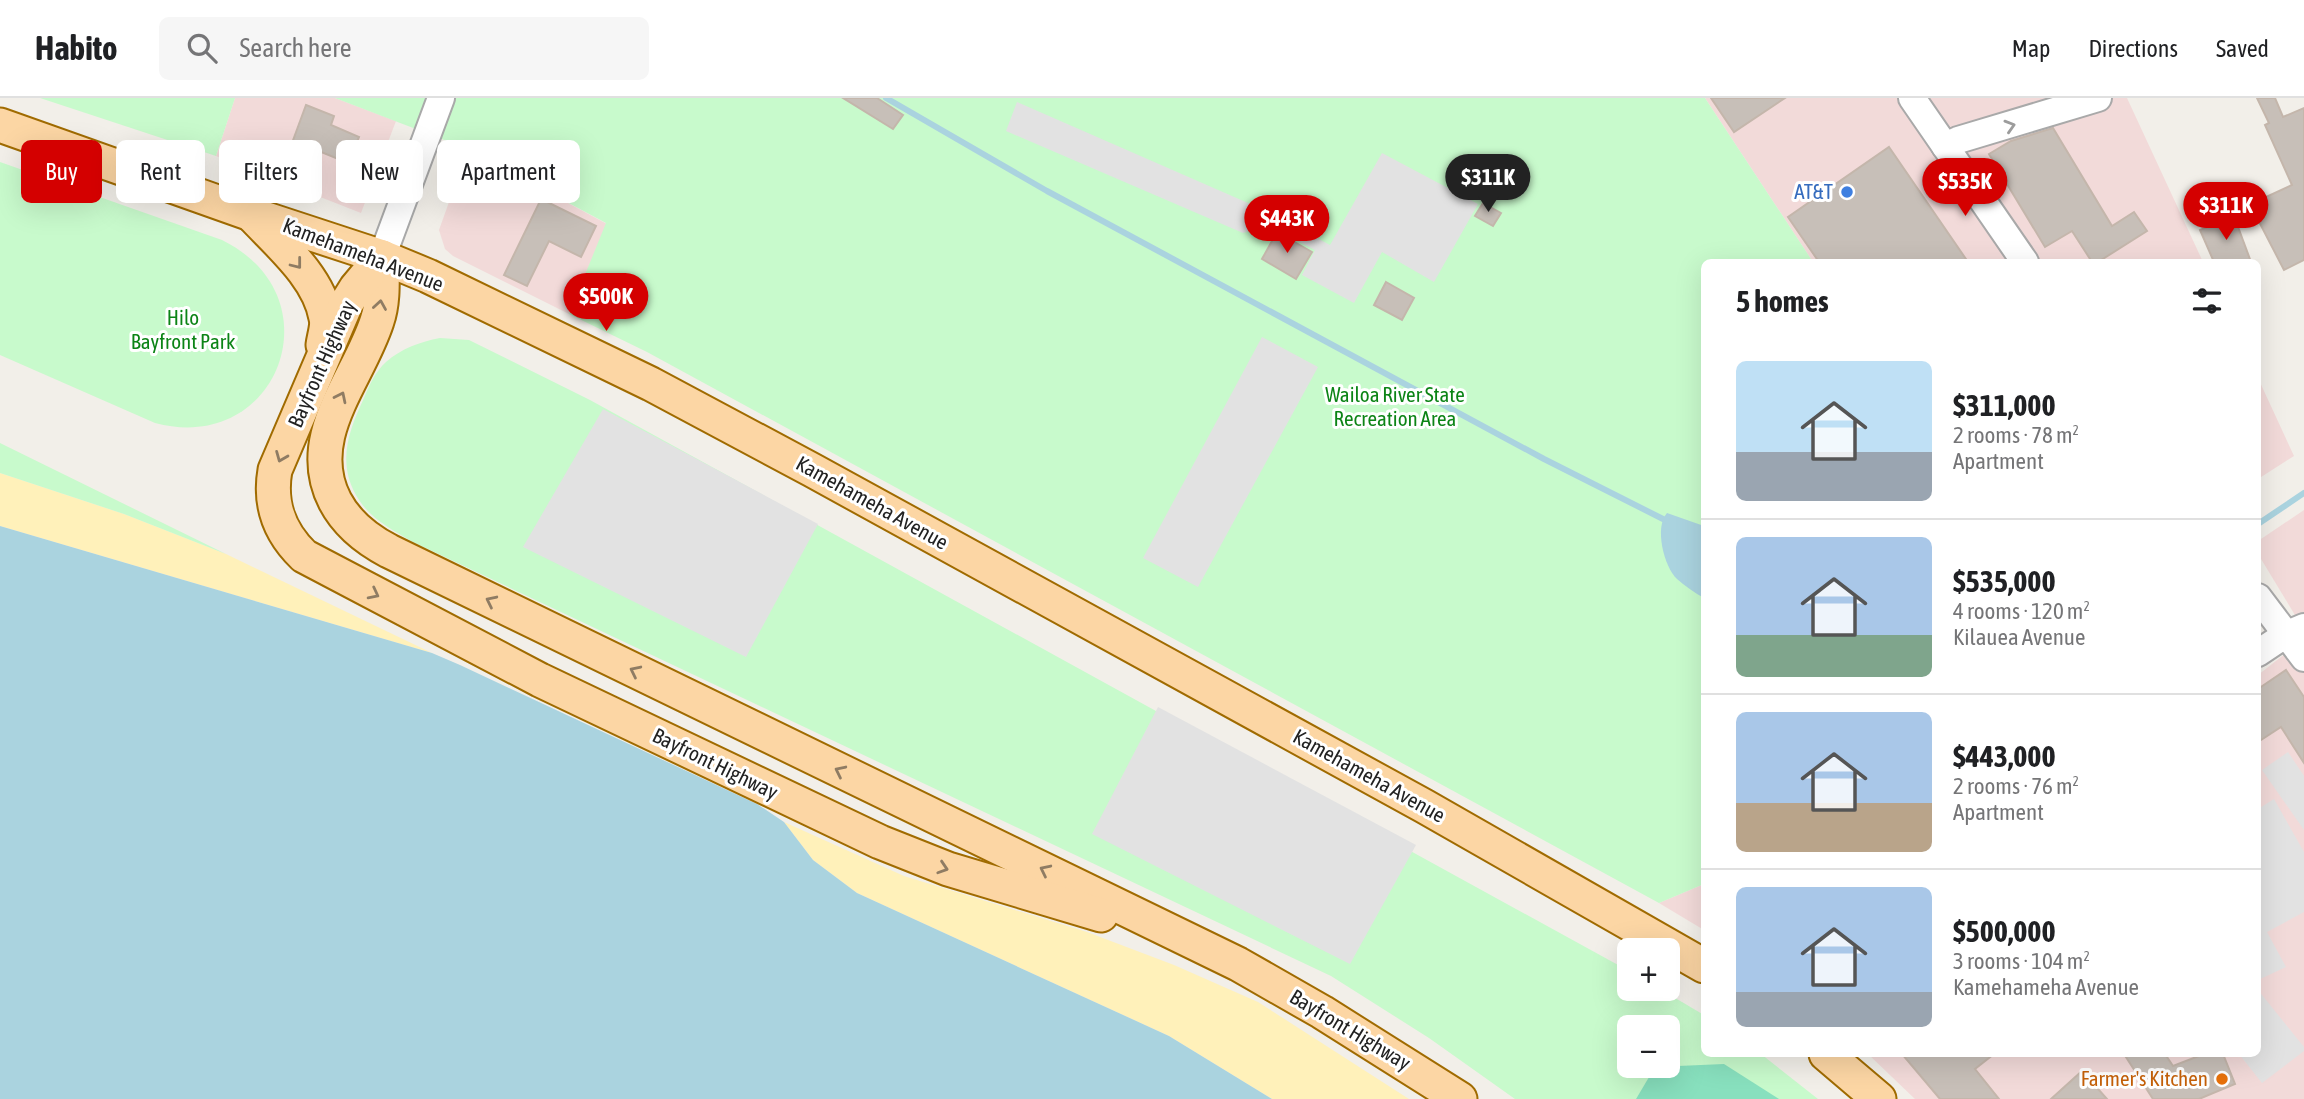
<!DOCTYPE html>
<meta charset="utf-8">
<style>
body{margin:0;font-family:"Asap Condensed",sans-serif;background:#f6f6f6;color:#202124;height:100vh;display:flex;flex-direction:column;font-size:26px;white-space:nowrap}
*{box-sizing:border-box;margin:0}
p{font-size:23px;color:#757577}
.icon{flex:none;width:38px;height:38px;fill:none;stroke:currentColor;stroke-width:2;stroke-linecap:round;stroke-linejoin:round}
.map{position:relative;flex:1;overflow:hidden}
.side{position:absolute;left:1701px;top:161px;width:560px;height:798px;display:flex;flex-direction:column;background:#fff;border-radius:10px;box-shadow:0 7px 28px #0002}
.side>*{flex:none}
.guide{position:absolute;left:21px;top:42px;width:665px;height:63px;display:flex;gap:14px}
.controls{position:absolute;left:1617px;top:840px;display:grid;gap:14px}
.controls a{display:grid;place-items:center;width:63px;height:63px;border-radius:10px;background:#fff;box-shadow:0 7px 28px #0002;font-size:35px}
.price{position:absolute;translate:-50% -60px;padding:0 16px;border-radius:24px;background:#d40000;color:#fff;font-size:23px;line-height:46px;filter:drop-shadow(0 2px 4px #0008)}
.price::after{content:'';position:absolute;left:50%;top:42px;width:21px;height:16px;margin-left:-10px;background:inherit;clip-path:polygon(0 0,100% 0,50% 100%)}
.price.current{background:#222;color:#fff}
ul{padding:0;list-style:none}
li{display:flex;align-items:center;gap:21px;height:175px;padding:0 35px}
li+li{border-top:2px solid #e0e0e0}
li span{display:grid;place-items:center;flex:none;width:196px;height:140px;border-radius:10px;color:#555}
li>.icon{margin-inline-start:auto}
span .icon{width:84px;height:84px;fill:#fffc;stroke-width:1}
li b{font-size:30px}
h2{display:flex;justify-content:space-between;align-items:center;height:84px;padding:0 35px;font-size:30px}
.pill{padding:0 24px;border-radius:10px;background:#fff;box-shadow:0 7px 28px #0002;font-size:24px;line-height:63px}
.pill.current{background:#d40000;color:#fff}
header{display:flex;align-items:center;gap:42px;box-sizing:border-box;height:98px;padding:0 35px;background:#fff;border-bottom:2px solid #e0e0e0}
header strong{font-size:33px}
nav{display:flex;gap:38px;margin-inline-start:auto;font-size:24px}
.search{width:490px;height:63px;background:#f6f6f6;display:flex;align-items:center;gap:18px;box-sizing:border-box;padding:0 24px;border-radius:10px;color:#757577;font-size:26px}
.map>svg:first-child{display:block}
.commercial{fill:#f2dad9}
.sand{fill:#fff1ba}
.park{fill:#c8facc;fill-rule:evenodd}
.pitch{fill:#88e0be}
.parking{fill:#e2e2e2}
.water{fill:#aad3df}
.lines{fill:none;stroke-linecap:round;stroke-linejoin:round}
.stream{stroke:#aad3df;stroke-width:6}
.building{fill:#c7bfb8;stroke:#c4b6ab;stroke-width:2}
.minor-casing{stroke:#a9a9a9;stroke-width:30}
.major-casing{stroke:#a06b00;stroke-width:37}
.minor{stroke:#fff;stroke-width:26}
.major{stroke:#fcd6a4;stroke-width:33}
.oneway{stroke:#9c9c9c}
.oneway2{stroke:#8f7c63}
.shop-dot{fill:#3f7fe0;stroke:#fff;stroke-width:2.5}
.food-dot{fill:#e8710a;stroke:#fff;stroke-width:2.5}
.labels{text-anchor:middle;stroke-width:6;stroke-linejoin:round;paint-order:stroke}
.shop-label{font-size:21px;fill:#366cbe;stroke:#fff;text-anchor:end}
.street-label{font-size:21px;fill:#222;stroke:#fff}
.park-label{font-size:21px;fill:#0c8416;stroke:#fff}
.food-label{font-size:21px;fill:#c56008;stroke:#fff;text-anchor:end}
</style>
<header>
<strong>Habito</strong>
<div class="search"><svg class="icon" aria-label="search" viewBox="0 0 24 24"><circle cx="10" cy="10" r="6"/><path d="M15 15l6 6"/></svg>Search here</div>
<nav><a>Map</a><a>Directions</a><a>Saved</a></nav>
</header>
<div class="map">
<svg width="2304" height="1001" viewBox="0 0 2304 1001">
<rect width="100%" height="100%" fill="#f2efe9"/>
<!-- commercial -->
<g class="commercial">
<path d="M235 0H335L396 23 361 115 216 58Z"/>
<path d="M1705 0H2127L2203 164H1813Z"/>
<path d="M468 51 607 126 569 216 453 158 445 151 439 132Z"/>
<path d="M2258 280 2294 358 2258 381Z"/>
<path d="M2304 412V532L2258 456V443Z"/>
<path d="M2304 541V1001H1915L1868 956H2258V577Z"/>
<path d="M1704 786V832L1659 805Z"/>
</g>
<!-- sand -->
<g class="sand">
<path d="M0 375 124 416 226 456 432 555 0 428Z"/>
<path d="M784 724 904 778 1087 834 1174 867 1258 904 1409 1001H1272L1169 938 857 795 813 762Z"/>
</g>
<!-- park -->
<g class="park">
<path d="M40 0H235L216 58Z"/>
<path d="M335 0H1705L1813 164H1704V786L1659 805 647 254 569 216 606 125 468 51Z"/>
<path d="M0 64 222 142C338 199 278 358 155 325L0 257Z"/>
<path d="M440 240 469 242 590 302 1629 873V891H1660L1704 917V956H1761L1818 1001H1515L1429 940 1331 878 413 444C393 432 372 422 359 402 336 367 348 334 364 300 370 286 375 274 386 264 402 250 420 244 440 240ZM1629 929H1668V968H1629Z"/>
<path d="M0 345 226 456 124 416 0 375Z"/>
</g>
<!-- pitch -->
<path class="pitch" d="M1724 966 1779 1001H1636L1655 969Z"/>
<!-- parking -->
<g class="parking">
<path d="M1017 4 1264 112 1330 147 1382 55 1478 106 1434 184 1382 154 1354 205 1302 177 1315 152 1267 127 1243 135 1006 33Z"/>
<path d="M1262 239 1318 269 1198 489 1143 460Z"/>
<path d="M603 311 818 426 746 559 523 449Z"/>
<path d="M1158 609 1416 747 1350 866 1092 736Z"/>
<path d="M2288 654 2304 678V732L2262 672Z"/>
<path d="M2274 701 2304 754V814L2267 834 2286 869 2258 882V711Z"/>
<path d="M2258 892 2304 949V953L2262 985 2239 956H2258Z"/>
</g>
<!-- water -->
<g class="water">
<path d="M1667 415 1704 428V500C1695 495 1685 488 1677 481 1664 469 1654 429 1667 415Z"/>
<path d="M0 428 432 555 460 567 757 706 784 724 813 762 857 795 1169 938 1272 1001H0Z"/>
</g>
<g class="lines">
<!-- stream -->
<g class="stream">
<path d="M886 0 1047 93 1544 361 1667 423"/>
<path d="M2258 426 2304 395"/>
</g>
</g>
<!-- building -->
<g class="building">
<path d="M843 0H877L903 17 893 31Z"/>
<path d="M1711 0H1785L1734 34Z"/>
<path d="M2257 0H2275L2283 19 2304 10V162L2284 172 2252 110 2255 109 2253 105 2292 87 2265 27 2269 25Z"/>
<path d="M306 7 334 18 331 27 359 39 348 65 314 51 297 94 277 86Z"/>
<path d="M2053 30 2112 128 2134 114 2147 133 2098 164H2092L2072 133 2045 149 1989 56 2011 43Z"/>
<path d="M1889 49 1968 164H1819L1788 119Z"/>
<path d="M541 101 596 128 581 159 549 143 527 188 504 177Z"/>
<path d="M1483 105 1501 115 1493 128 1475 118Z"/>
<path d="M2234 118 2251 164H2214L2200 132Z"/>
<path d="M1277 134 1312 154 1296 181 1262 161Z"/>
<path d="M1386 184 1414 200 1402 222 1374 207Z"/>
<path d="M2286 572 2304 599V665L2281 629 2258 644V591Z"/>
<path d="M1902 956H1994L1975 971 1999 1001H1940Z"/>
<path d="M2124 956H2165L2173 968 2204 956H2223L2235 986 2199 1001H2153Z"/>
<path d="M2082 973 2107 1001H2051Z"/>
</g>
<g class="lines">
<!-- minor casing -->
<g class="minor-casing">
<g id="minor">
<path d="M1912 0 2025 164"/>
<path d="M1945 48 1958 42 2098 0"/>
<path d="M382 159 441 0"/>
<path d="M2258 499 2304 560"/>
<path d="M2258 555 2285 537 2304 529"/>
</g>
</g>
<!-- major casing -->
<g class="major-casing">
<g id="major">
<path d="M0 27 251 116 382 159 428 178 651 286 812 372 1424 708 1704 868"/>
<path d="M252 117C279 146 319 179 326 220 328 228 324 239 323 247"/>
<path d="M382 159C382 180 384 203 377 223 358 282 302 339 335 403 347 426 366 441 389 453L1238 866 1322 914 1460 1001"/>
<path d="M382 159 356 190 346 206 275 372C269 406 279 434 304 458L540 582 880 744 948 771 1101 817"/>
<path d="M1826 956 1879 1001"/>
</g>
</g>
<!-- minor -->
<use href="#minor" class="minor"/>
<!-- major -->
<use href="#major" class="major"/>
</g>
<!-- one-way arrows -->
<defs><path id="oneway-chevron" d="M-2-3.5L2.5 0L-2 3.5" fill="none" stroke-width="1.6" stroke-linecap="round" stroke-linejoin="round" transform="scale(1.75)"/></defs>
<use class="oneway" href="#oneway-chevron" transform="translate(2010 28) rotate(-17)"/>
<g class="oneway2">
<use href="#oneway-chevron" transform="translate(297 166) rotate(52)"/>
<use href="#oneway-chevron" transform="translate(380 207) rotate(-81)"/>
<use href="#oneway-chevron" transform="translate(341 299) rotate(-64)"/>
<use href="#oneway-chevron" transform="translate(281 359) rotate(112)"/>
<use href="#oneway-chevron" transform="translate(374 496) rotate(27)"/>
<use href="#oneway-chevron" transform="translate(491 503) rotate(-154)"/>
<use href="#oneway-chevron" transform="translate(635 573) rotate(-154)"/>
<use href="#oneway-chevron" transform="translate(840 673) rotate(-154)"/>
<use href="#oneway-chevron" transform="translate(943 770) rotate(18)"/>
<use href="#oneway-chevron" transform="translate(1045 772) rotate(-154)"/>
</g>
<!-- markers -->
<circle class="shop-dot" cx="1847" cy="94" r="7"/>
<circle class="food-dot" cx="2222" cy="981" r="7"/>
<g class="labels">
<!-- shop labels -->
<g class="shop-label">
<text x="1833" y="101">AT&amp;T</text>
</g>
<!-- street labels -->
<g class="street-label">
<text transform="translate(363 157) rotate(21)" y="7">Kamehameha Avenue</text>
<text transform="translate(322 266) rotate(-66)" y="7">Bayfront Highway</text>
<text transform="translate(872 405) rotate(29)" y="7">Kamehameha Avenue</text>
<text transform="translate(715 666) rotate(26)" y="7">Bayfront Highway</text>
<text transform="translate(1369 678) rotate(29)" y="7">Kamehameha Avenue</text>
<text transform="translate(1350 932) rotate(31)" y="7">Bayfront Highway</text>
</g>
<!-- park labels -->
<g class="park-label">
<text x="183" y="227">Hilo<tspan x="183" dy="24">Bayfront Park</tspan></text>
<text x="1395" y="304">Wailoa River State<tspan x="1395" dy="24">Recreation Area</tspan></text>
</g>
<!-- food labels -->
<g class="food-label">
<text x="2208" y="988">Farmer's Kitchen</text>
</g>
</g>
</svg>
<div class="controls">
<a>+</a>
<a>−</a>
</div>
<b class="price current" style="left:1488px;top:116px">$311K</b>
<b class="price" style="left:1965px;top:120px">$535K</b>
<b class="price" style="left:2226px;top:144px">$311K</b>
<b class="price" style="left:1287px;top:157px">$443K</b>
<b class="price" style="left:606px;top:235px">$500K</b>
<div class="guide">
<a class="pill current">Buy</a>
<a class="pill">Rent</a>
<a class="pill">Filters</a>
<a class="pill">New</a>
<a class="pill">Apartment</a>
</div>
<section class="side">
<h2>5 homes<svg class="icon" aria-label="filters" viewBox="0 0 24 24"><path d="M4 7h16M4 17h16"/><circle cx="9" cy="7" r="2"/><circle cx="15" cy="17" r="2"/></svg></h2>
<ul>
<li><span style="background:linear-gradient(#bfe0f5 65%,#9aa5b1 0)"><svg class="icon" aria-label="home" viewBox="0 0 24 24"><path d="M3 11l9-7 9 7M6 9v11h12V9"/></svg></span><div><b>$311,000</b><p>2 rooms · 78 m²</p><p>Apartment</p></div></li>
<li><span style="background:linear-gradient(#a9c7e8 70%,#7fa58c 0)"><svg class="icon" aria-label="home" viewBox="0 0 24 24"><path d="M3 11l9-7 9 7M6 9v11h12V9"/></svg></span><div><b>$535,000</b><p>4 rooms · 120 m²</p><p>Kilauea Avenue</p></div></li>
<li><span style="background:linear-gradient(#a9c7e8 65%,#b9a48a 0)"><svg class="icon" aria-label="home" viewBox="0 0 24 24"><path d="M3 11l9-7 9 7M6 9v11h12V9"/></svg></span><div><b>$443,000</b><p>2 rooms · 76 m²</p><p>Apartment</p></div></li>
<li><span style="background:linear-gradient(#a9c7e8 75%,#9aa5b1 0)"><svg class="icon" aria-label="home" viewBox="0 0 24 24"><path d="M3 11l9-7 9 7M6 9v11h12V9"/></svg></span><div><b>$500,000</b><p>3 rooms · 104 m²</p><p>Kamehameha Avenue</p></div></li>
</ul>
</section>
</div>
